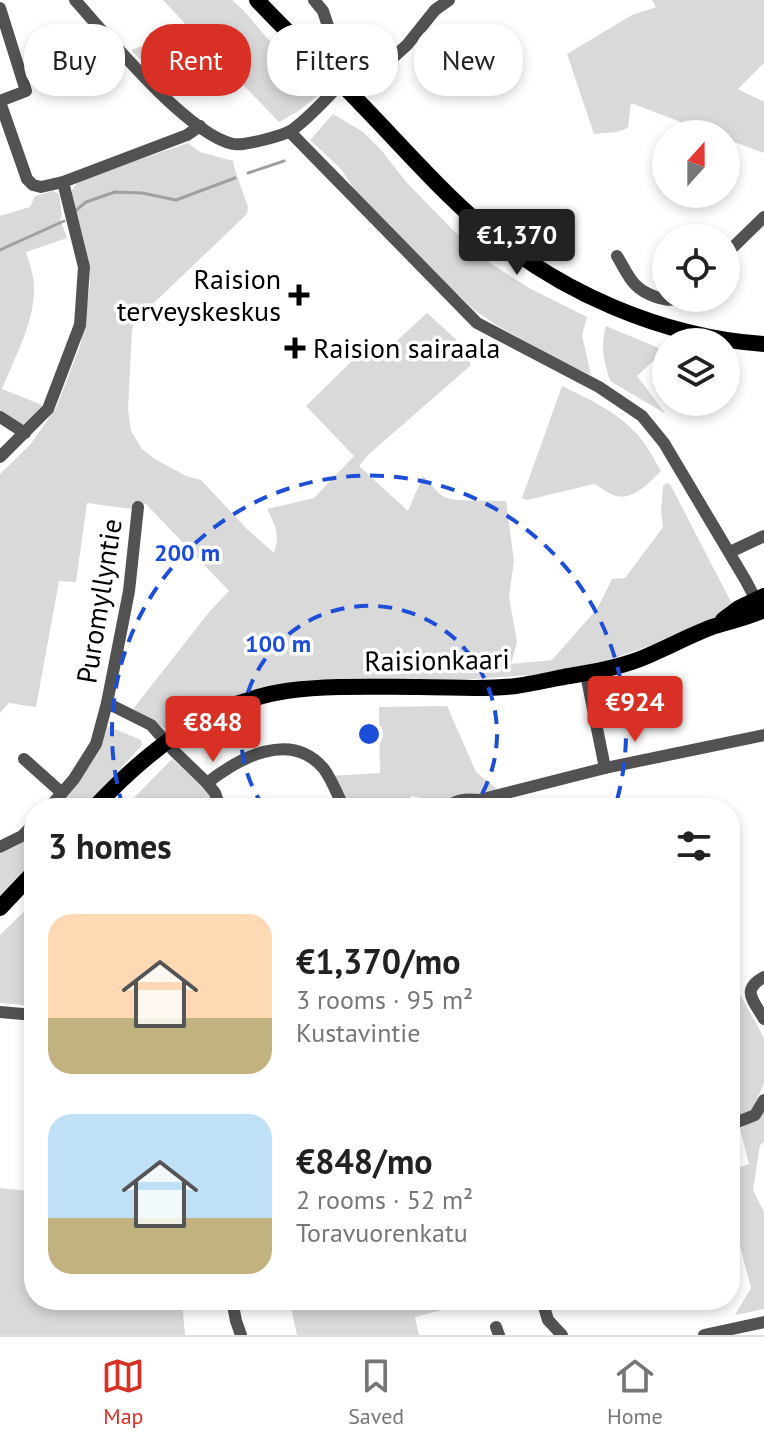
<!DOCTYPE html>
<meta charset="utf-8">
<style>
body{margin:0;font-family:"PT Sans",sans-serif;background:#f6f6f6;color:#222;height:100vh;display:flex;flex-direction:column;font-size:30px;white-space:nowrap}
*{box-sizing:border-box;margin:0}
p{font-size:26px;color:#767676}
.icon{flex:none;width:44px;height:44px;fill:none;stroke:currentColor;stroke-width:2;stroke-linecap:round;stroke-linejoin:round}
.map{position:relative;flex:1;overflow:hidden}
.sheet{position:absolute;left:24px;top:798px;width:716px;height:512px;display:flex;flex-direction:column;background:#fff;border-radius:32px;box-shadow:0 4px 12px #0003}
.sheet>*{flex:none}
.top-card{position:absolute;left:24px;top:24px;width:716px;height:72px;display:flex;gap:16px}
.needle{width:52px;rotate:21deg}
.fabs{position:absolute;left:652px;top:120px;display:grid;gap:16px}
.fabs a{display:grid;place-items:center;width:88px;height:88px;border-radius:50%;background:#fff;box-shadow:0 4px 12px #0003;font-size:40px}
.price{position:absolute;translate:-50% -68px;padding:0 18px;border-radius:8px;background:#d93025;color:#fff;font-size:26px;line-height:52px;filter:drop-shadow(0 2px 4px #0008)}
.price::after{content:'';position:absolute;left:50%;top:48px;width:24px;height:18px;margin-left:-12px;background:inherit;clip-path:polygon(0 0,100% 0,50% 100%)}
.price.active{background:#222;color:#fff}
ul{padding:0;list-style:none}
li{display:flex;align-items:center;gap:24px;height:200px;padding:0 24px}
li span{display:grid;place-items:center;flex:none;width:224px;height:160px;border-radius:24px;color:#555}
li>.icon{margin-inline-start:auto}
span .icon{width:96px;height:96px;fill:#fffc;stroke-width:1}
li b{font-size:34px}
h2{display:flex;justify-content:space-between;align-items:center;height:96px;padding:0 24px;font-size:34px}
.tag{padding:0 28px;border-radius:32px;background:#fff;box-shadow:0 4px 12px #0003;font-size:28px;line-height:72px}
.tag.active{background:#d93025;color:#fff}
.tabs{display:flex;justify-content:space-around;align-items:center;height:112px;border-top:2px solid #e0e0e0;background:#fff;font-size:22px;color:#767676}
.tabs a{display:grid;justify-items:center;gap:4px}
.tabs .active{color:#d93025}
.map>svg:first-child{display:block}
.green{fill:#d9d9d9}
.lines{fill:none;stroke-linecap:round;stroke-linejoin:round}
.stream{stroke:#a0a0a0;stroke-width:3}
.minor{stroke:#525252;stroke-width:12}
.major{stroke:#000;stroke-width:16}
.ring{fill:none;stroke:#1d4ed8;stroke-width:4;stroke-dasharray:14 10}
.poi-dot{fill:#000;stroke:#fff;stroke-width:3}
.labels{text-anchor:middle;stroke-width:7;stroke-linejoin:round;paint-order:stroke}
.poi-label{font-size:28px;fill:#000;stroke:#fff;text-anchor:end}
.street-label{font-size:28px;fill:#000;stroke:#fff}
.centre{fill:#1d4ed8;stroke:#fff;stroke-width:4}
.ring-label{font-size:24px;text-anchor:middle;font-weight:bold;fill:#1d4ed8;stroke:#fff;stroke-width:7;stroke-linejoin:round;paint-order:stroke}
</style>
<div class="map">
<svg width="764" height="1335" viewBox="0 0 764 1335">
<rect width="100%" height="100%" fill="#fff"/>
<!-- green -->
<g class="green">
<path d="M163 0H232L244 11 317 96 300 110 279 122 200 40 141 60 131 50 190 29Z"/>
<path d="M652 0H764V63L738 89 764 102V153L726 139V134H712L631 103 628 128 617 132 594 134 567 54 632 15 656 7Z"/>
<path d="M333 114 363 132 382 151 407 183 453 230 490 263 531 289 587 317 582 335 591 375 561 361 496 325 473 309 362 200 340 168 310 140Z"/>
<path d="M188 143 200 152 233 161 234 167 248 207 247 214 135 321 132 330 128 409 131 431 142 449 153 458 186 476 201 480 246 528 274 553C280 534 276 527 267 509L314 498 354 456 306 406 356 357 390 347 427 313 460 343 472 341 470 366 368 455 359 466 408 511 423 476C431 482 437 495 447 498 456 502 493 500 506 501L514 561 509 597 517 642 511 664 552 660 597 609 612 579 625 578 663 527 661 511 663 486 666 483 670 484 732 604 727 610 702 625 655 644 609 660 545 674 444 681 273 686 246 692 217 702 164 728 133 709 210 611 229 591 146 504 133 502 132 509 87 503 76 582 59 581 36 707 9 703 0 713V474L30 445 56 408 81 343 90 285V266L72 196V190L79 180Z"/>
<path d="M53 191 59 194 62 216 60 219 67 238 26 252C29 262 33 273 34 284 36 319 15 357 2 389L42 405 37 415 25 428 0 411V216L30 207 35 196Z"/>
<path d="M606 326 666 351V353H662L637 376 666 414 610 381C604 363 600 345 606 326Z"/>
<path d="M562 386C589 399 617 412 637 434 647 445 654 459 661 471 650 482 634 500 617 496 609 495 601 487 594 484L527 500 522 498Z"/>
<path d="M447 706 476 772 497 789 587 769 500 798 506 808H466L412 796 399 808H349L329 776 380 773 379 707Z"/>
<path d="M107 726 141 740 142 745 85 808H57L77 784 100 750Z"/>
<path d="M172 759 207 790 215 808H124Z"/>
<path d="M34 833V862L0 899V854L26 841Z"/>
<path d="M34 902V1006L0 1003V935Z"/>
<path d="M730 976 764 1038V1083L757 1100 752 1109 737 1119 730 1091Z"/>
<path d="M764 1112V1142L760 1145 753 1190 764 1212V1309L735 1315 751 1288 740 1246 730 1239V1170L749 1164 740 1129Z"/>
<path d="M34 1137V1300H182L185 1335H0V1188L29 1191Z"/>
<path d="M289 1300H447L449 1308 415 1317 419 1335H297Z"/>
</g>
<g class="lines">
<!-- stream -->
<g class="stream">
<path d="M248 173 284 161"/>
<path d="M74 212 86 202 115 192 142 193 176 200 235 178"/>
<path d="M0 250 64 221"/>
</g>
<!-- minor -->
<g class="minor">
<path d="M75 0C107 36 187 134 233 144 243 146 283 136 292 130 310 117 326 99 341 83"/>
<path d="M314 0 323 11 328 26 366 82"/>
<path d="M0 8 26 91 0 101"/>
<path d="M352 94 407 45 435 10 449 0"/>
<path d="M0 102 27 179 33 185 41 187 63 182 187 135 200 126"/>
<path d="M290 132 477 323 599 387 642 416 664 443 746 581 756 600"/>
<path d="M726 254 764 217"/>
<path d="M617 256C629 276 632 289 656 297 666 300 671 301 681 298"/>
<path d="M0 417 25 433"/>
<path d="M0 457 48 409 80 325 84 267 63 182"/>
<path d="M138 507 129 591 107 703 151 725 175 752 207 783 215 793 220 808"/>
<path d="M730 552 764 536"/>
<path d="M586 674 605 768"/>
<path d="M24 759 62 793"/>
<path d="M207 783C239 758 291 729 324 769 332 780 338 796 344 808"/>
<path d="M49 808 74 779 96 744 107 703"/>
<path d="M447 808C456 799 467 799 479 800L605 768 764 735"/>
<path d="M0 847 22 836 34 824"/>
<path d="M764 977C740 990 754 1001 764 1019"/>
<path d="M0 1012 34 1015"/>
<path d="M730 1125 755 1115 764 1100"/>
<path d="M232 1300 236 1321 241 1335"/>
<path d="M542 1300 548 1320 562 1335"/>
<path d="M496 1327 499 1335"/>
<path d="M704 1335 764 1322"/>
</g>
<!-- major -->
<g class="major">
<path d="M257 0C290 36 327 68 361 104 400 144 438 188 481 225 558 292 662 337 764 344"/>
<path d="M723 620 739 608 764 596"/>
<path d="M94 808C147 751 207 703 286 691 330 685 375 687 419 687 452 687 484 690 516 686 530 684 544 681 558 678 586 673 614 669 640 659 665 649 688 636 712 627 730 621 747 618 764 610"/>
<path d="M0 908 34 872"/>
</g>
</g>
<!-- distance rings -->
<g class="ring">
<path d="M264 807A128 128 0 1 1 474 807"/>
<path d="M123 807A257 257 0 1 1 615 807"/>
</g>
<!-- markers -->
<g class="poi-dot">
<path d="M295 283h8v8h8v8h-8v8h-8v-8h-8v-8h8z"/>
<path d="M291 336h8v8h8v8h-8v8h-8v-8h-8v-8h8z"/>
</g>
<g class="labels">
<!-- poi labels -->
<g class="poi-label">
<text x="281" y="289">Raision<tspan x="281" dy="32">terveyskeskus</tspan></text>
<text x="313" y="358" text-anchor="start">Raision sairaala</text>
</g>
<!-- street labels -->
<g class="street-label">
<text transform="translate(99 601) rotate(-81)" y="10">Puromyllyntie</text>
<text transform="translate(437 660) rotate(-1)" y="10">Raisionkaari</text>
</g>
</g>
<circle cx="369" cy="734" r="12" class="centre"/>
<g class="ring-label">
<text x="187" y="561">200 m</text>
<text x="278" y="652">100 m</text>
</g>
</svg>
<div class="fabs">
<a><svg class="needle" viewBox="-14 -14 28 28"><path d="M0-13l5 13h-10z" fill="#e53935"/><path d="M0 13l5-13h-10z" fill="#767676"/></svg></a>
<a><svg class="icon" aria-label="locate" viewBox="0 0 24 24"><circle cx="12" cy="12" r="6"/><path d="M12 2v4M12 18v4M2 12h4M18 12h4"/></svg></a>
<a><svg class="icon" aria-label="layers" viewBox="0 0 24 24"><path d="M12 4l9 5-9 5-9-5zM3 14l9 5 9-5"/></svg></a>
</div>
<b class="price active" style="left:517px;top:277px">€1,370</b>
<b class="price" style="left:635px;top:744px">€924</b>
<b class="price" style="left:213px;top:764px">€848</b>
<div class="top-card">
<a class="tag">Buy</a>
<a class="tag active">Rent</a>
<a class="tag">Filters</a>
<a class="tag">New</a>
</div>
<section class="sheet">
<h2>3 homes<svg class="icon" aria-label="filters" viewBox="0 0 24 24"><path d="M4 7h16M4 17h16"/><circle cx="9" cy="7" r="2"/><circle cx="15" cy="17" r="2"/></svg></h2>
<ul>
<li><span style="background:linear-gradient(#ffd9b3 65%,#c2b280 0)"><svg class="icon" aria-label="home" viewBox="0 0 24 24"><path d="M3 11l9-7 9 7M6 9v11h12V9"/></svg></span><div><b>€1,370/mo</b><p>3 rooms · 95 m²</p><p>Kustavintie</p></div></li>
<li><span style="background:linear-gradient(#bfe0f5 65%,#c2b280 0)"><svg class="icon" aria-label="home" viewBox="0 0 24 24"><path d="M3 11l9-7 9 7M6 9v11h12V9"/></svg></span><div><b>€848/mo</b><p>2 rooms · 52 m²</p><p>Toravuorenkatu</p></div></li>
</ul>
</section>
</div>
<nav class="tabs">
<a class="active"><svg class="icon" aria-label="map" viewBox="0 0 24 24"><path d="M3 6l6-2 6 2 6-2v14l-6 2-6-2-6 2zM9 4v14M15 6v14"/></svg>Map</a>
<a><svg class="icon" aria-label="saved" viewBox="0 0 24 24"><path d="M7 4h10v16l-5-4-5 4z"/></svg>Saved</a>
<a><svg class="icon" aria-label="home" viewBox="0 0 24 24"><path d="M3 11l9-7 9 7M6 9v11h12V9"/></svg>Home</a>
</nav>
